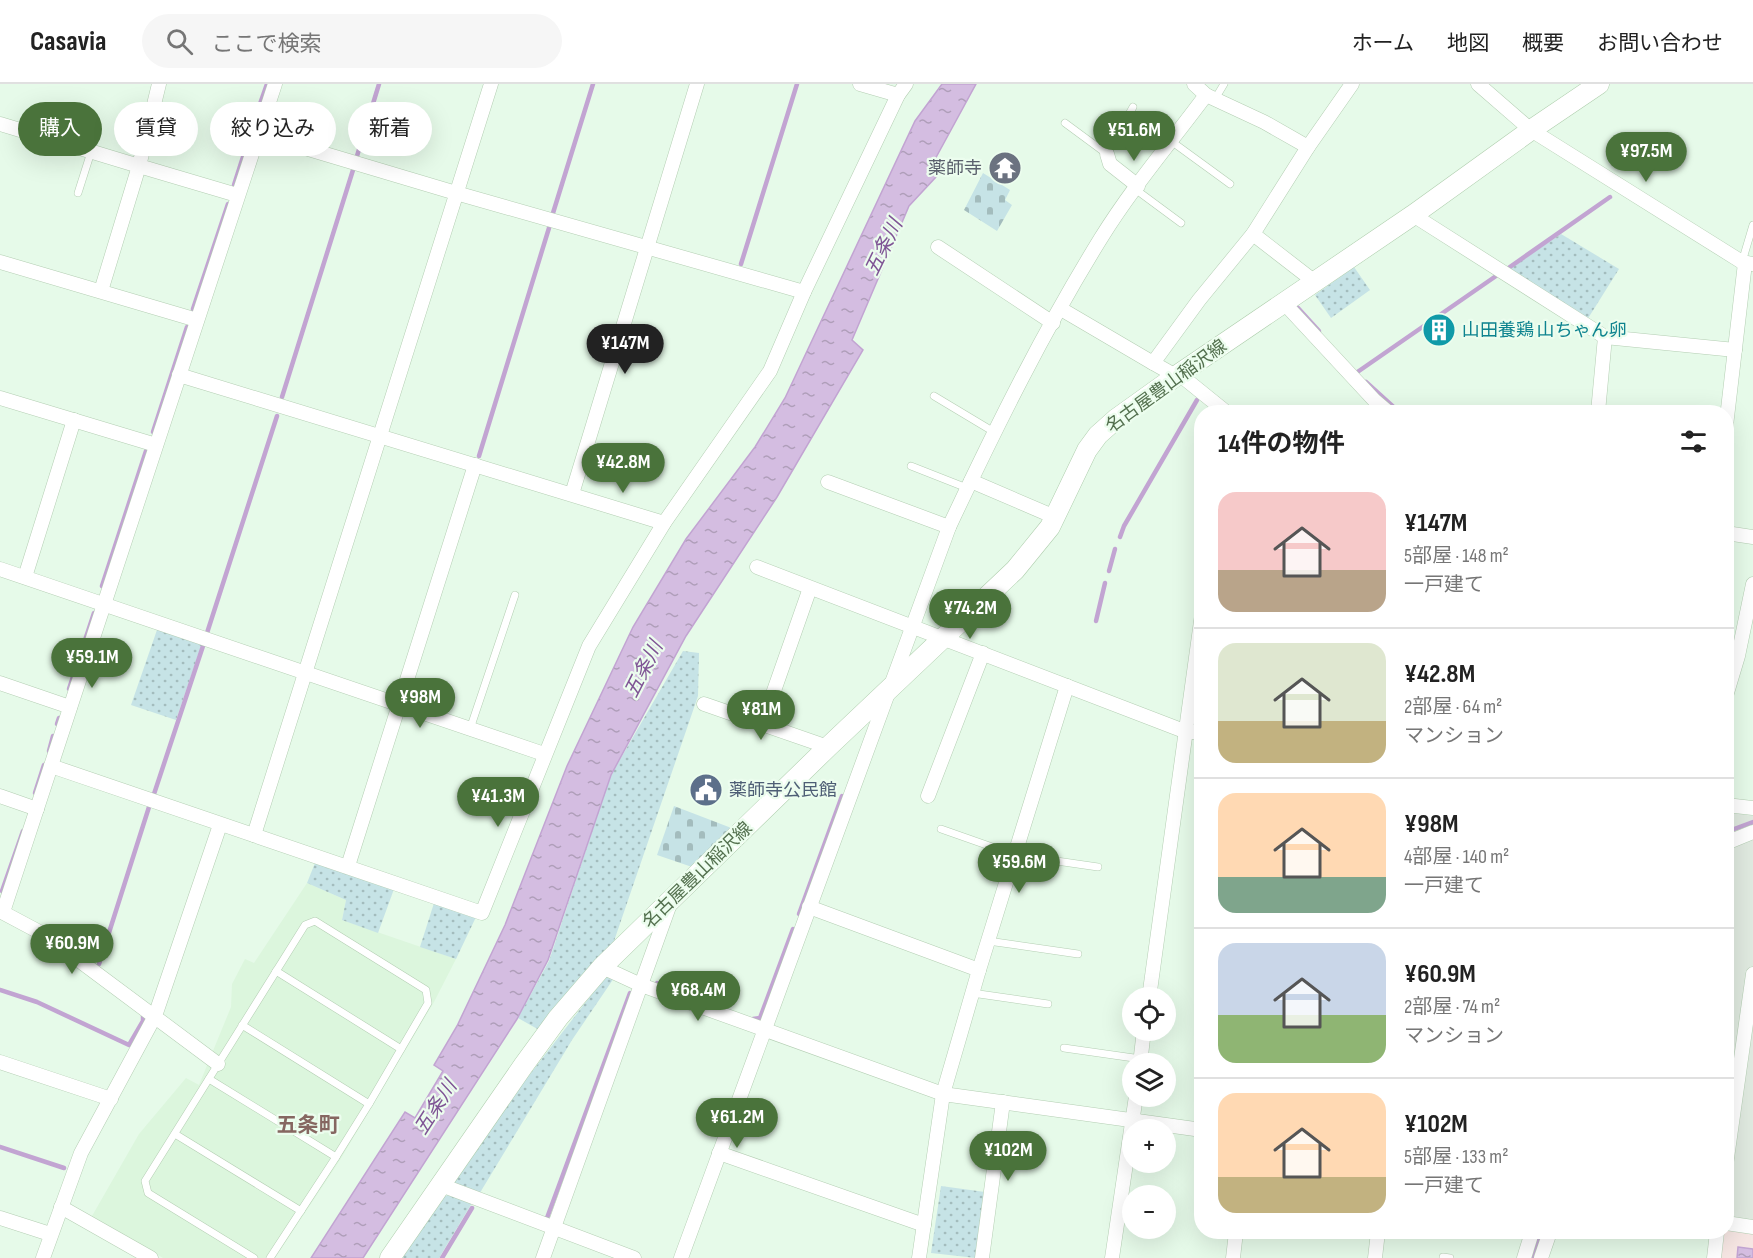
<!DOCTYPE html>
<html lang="ja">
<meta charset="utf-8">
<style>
body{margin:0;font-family:"Sofia Sans Condensed","Noto Sans JP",sans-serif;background:#f6f6f6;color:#222;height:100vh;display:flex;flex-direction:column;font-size:22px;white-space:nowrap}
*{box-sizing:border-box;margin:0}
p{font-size:20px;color:#767676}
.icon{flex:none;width:33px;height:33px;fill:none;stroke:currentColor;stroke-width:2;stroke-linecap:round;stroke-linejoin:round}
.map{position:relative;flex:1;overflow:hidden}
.side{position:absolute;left:1194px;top:321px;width:540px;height:834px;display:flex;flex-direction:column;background:#fff;border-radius:24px;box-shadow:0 6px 24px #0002}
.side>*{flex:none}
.guide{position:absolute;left:18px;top:18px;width:570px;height:54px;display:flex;gap:12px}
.tools{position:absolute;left:1122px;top:903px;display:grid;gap:12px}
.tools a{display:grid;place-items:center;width:54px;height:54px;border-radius:50%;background:#fff;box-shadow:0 6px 24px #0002;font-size:30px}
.price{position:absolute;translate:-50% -51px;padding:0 14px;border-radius:21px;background:#4a733b;color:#fff;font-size:20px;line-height:39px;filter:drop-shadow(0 2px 3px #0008)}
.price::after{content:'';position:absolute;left:50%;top:36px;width:18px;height:14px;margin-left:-9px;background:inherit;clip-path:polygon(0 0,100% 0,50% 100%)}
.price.selected{background:#222;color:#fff}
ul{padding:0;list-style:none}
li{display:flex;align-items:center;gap:18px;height:150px;padding:0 24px}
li+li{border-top:2px solid #e0e0e0}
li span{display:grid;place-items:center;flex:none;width:168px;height:120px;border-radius:18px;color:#555}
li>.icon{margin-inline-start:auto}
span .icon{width:72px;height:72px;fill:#fffc;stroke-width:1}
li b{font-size:26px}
h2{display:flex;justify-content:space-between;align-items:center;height:72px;padding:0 24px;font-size:26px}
.pill{padding:0 21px;border-radius:27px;background:#fff;box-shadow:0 6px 24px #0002;font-size:21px;line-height:54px}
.pill.selected{background:#4a733b;color:#fff}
header{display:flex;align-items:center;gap:36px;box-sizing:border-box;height:84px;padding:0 30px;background:#fff;border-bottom:2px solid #e0e0e0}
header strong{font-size:28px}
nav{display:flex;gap:33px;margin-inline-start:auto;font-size:21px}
.search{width:420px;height:54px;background:#f6f6f6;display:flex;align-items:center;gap:15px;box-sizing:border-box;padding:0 21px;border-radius:33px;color:#767676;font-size:22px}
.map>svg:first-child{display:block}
.residential{fill:#dcf6dd}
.industrial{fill:#e0eae0}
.education{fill:#f6e6e3}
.grass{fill:url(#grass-dots)}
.cemetery{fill:url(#cemetery-stones)}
.water{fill:url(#water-ripples);stroke:#c2a4d2;stroke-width:1.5}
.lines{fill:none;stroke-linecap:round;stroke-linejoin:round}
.stream{stroke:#c2a4d2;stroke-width:4.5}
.service-casing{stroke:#b4ceb3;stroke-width:8}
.minor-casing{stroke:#b4ceb3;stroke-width:15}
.secondary-casing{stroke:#aecdac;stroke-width:21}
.service{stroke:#fff;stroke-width:7}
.minor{stroke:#fff;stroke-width:14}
.secondary{stroke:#fff;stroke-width:20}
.labels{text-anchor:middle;stroke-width:4.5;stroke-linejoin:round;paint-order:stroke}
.worship-label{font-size:18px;fill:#5b616d;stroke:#ecfdee;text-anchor:end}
.culture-label{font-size:18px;fill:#0d838f;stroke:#ecfdee;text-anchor:start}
.street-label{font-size:18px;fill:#53704e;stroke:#ecfdee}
.service-label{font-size:18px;fill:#4e5e75;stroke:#ecfdee;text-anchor:start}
.water-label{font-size:20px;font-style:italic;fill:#7f5495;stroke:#ecfdee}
.quarter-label{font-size:21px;font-weight:bold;fill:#866761;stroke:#ecfdee}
</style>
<header>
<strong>Casavia</strong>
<div class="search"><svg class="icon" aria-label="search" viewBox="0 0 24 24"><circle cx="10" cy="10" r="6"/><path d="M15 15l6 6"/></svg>ここで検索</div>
<nav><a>ホーム</a><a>地図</a><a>概要</a><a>お問い合わせ</a></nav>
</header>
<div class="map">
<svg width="1753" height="1174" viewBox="0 0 1753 1174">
<defs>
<pattern id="grass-dots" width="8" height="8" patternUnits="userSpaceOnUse" patternTransform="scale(1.5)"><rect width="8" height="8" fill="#c6e3e6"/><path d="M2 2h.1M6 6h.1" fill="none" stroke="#a3bcbd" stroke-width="1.8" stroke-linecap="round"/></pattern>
<pattern id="cemetery-stones" width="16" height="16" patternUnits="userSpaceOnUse" patternTransform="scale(1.5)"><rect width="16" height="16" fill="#c6e3e6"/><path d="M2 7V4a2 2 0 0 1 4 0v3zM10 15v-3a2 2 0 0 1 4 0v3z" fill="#a3bcbd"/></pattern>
<pattern id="water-ripples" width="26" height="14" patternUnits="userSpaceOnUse" patternTransform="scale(1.5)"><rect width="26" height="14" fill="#d4bde1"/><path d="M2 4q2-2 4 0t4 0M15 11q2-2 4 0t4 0" fill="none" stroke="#af9eb9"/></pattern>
</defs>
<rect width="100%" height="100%" fill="#e6fae9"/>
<!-- residential -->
<path class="residential" d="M307 799 346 816 342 836 456 875 434 918 340 1076 275 1174H163L92 1132 139 1050 186 994 199 1001 231 923 232 900 245 875 254 879Z"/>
<!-- industrial -->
<path class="industrial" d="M1726 728 1753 732V1136L1730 1133 1727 1129Z"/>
<!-- education -->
<path class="education" d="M1729 1145 1753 1148V1174H1720L1723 1150Z"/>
<!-- grass -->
<g class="grass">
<path d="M1561 150 1619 185 1587 236 1508 186Z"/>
<path d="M1354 183 1370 206 1331 234 1315 211Z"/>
<path d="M158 543 202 559 176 636 131 621Z"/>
<path d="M683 567 699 569 698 612 613 860 541 947 518 934 549 877 611 691Z"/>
<path d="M315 779 394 805 378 849 342 836 346 816 307 799Z"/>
<path d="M434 819 476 833 456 875 420 863Z"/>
<path d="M606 892 614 894 572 956 478 1112 454 1103 453 1096 510 1016Z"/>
<path d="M941 1102 985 1108 976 1174 931 1169Z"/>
<path d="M448 1111 472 1119 439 1174H401L443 1113Z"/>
</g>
<!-- cemetery -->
<g class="cemetery">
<path d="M983 89 1010 106 1005 116 1012 121 997 147 964 126Z"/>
<path d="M674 722 734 745 695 784 657 771Z"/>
</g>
<!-- water -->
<g class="water">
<path d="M942 0H976L933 79 936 93 909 122 852 256 863 266 777 413 686 552 611 691 548 876 517 935 363 1174H311L405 1028 415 1034 443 987 434 981 457 942 505 841 567 682 633 543 686 455 755 363 785 314 915 37Z"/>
<path d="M1738 1163 1753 1165V1174H1737Z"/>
</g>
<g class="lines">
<!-- stream -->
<g class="stream">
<path d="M254 37 267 0"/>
<path d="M357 72 379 0"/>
<path d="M234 101 243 73"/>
<path d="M553 129 593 0"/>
<path d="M741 180 797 0"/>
<path d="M1507 185 1610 113"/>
<path d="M1298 224 1319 247"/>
<path d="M193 225 228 120"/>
<path d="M1356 289 1496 192"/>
<path d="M1366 298 1399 328"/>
<path d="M282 313 353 86"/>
<path d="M153 348 187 243"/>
<path d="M479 372 549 144"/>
<path d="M1120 453 1124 442 1197 316"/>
<path d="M1109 487 1115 465"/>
<path d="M102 502 146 367"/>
<path d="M1096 537 1105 499"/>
<path d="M207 549 277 332"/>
<path d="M69 605 94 529"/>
<path d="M57 640 59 634"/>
<path d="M49 667 53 652"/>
<path d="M35 709 44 681"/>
<path d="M154 710 203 562"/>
<path d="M1726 748 1753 738"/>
<path d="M2 807 23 747"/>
<path d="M799 830 842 712"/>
<path d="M99 880 149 723"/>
<path d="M657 899 683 909"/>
<path d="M0 906 37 918 129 961 143 937V932"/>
<path d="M753 935 760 934 793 845"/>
<path d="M0 1063 64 1084"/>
<path d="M541 1135 547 1134 630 909"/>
<path d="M442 1174 472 1124"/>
<path d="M1532 1174 1541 1148"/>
</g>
<!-- service casing -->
<g class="service-casing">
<g id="service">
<path d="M1215 15 1224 0"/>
<path d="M1065 39 1107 70 1133 23"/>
<path d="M1171 57 1230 100"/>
<path d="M1135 105 1181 139"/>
<path d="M78 109 91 68"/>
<path d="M1742 178 1753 141"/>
<path d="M934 312 994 348"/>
<path d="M911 382 967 404"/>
<path d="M470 645 515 511"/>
<path d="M941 745 1015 771 1098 783"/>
<path d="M988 857 1078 870"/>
<path d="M276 887 401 965"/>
<path d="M972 909 1048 920"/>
<path d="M242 941 369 1020 428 919 426 906 315 837 305 841 145 1097 148 1109 254 1174"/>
<path d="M1064 964 1141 975"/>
<path d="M209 995 336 1073 270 1174"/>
<path d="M175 1050 301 1127"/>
<path d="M336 1073 369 1020"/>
<path d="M1443 1173 1450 1174"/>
</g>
</g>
<!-- minor casing -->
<g class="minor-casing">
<g id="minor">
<path d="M159 0 139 82 237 111"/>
<path d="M860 0 898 11"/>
<path d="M1194 0 1206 11"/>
<path d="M1478 0 1531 46 1742 178 1753 180"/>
<path d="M0 40 139 82 101 207"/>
<path d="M258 50 456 109 804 208"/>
<path d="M1107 70 1110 80 1138 102"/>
<path d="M1413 131 1605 253 1735 266"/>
<path d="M1253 150 1315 198"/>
<path d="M938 163 1053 239"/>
<path d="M0 178 197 236"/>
<path d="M1284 219 1374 316 1388 328"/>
<path d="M1061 225 1153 279"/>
<path d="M1179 290 1226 328"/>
<path d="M179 291 664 439"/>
<path d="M1176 292 1153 279 1199 216 1253 150 1308 63 1352 0"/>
<path d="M0 314 156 361"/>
<path d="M1598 328 1605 253"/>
<path d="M1726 342 1745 179"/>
<path d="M971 397 1055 433"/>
<path d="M828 398 949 443"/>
<path d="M572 410 697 0"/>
<path d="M1726 449 1753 453"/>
<path d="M757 483 1184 647 1202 649"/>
<path d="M0 485 544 670"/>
<path d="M25 493 74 336"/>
<path d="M0 599 70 623"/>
<path d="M1726 612 1738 572 1753 500"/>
<path d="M704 620 828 663"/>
<path d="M762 641 810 504"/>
<path d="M51 682 482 829 589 562 664 439 770 287 804 208 898 11 906 0"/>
<path d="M0 712 37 725"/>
<path d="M928 712 983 569"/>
<path d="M1726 721 1753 724"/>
<path d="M254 751 491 0"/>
<path d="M1726 759 1753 748"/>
<path d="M348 782 475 381"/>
<path d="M809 823 979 886"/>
<path d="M0 827 45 851 218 980"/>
<path d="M3 828 275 0"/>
<path d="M602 883 641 901 943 1010 1202 1046"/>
<path d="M1149 914 1202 530"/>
<path d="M0 978 111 1015"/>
<path d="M1140 980 1144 946"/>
<path d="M719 1069 924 1141"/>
<path d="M1726 1081 1753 890"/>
<path d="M441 1101 634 1174"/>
<path d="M61 1123 151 1174"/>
<path d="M0 1134 50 1150"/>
<path d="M1726 1139 1753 1143"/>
<path d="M43 1174 81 1069 155 932 220 741"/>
<path d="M543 1174 670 820"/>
<path d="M681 1174 949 443C995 345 1044 246 1101 154 1132 104 1171 58 1206 11L1264 38 1308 63"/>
<path d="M919 1174 943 1010 979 886 1067 602"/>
<path d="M982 1174 1003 1018"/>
<path d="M1112 1174 1136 1012"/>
<path d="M1233 1174 1236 1148"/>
<path d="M1375 1174 1378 1148"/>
<path d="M1524 1174 1532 1148"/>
<path d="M1541 1174 1550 1148"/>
<path d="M1714 1174 1717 1148"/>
</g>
</g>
<!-- secondary casing -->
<g class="secondary-casing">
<path id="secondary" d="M390 1174 523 982 558 934 602 883 828 663 1015 486 1050 443 1087 366 1098 351 1116 335 1176 292 1413 131 1531 46 1599 0"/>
</g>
<!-- service -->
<use href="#service" class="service"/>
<!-- minor -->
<use href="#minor" class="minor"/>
<!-- secondary -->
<use href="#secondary" class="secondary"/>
</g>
<!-- icons -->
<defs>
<g id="temple-disc" transform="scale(1.725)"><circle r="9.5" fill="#6b7280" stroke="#ecfdee"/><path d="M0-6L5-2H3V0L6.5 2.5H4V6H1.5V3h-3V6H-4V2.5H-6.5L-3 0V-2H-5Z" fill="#fff"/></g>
<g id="building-disc" transform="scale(1.725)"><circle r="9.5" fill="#0f9aa8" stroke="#ecfdee"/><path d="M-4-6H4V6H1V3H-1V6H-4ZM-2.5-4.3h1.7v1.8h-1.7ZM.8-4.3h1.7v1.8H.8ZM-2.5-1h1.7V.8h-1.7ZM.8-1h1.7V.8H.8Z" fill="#fff"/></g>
<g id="civic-disc" transform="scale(1.725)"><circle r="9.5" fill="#5c6f8a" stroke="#ecfdee"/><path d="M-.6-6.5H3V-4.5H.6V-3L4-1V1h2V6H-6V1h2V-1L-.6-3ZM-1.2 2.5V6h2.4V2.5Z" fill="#fff"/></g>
</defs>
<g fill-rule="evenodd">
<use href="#temple-disc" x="1005" y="84"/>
<use href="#building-disc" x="1439" y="246"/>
<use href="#civic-disc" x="706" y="706"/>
</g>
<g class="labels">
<!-- worship labels -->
<g class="worship-label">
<text x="982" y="90">薬師寺</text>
</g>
<!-- culture labels -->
<g class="culture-label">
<text x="1462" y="252">山田養鶏 山ちゃん卵</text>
</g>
<!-- street labels -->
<g class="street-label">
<text transform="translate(1166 302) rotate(-36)" y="6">名古屋豊山稲沢線</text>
<text transform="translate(697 791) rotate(-44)" y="6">名古屋豊山稲沢線</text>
</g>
<!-- service labels -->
<g class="service-label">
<text x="729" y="712">薬師寺公民館</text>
</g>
<!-- water labels -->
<g class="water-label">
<text transform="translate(883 163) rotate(-64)" y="7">五条川</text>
<text transform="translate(643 585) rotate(-63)" y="7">五条川</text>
<text transform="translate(435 1023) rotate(-57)" y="7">五条川</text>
</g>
<!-- quarter labels -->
<g class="quarter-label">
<text x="308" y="1048">五条町</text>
</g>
</g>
</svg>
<div class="tools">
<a><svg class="icon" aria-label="locate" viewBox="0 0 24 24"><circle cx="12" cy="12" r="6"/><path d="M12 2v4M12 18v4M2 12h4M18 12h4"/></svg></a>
<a><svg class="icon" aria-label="layers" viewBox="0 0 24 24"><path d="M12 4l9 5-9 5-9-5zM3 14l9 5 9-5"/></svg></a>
<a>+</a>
<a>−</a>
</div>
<b class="price" style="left:1134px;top:78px">¥51.6M</b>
<b class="price" style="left:1646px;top:99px">¥97.5M</b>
<b class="price selected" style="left:625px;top:291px">¥147M</b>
<b class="price" style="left:623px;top:410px">¥42.8M</b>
<b class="price" style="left:970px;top:556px">¥74.2M</b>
<b class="price" style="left:92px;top:605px">¥59.1M</b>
<b class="price" style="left:420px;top:645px">¥98M</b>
<b class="price" style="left:761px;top:657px">¥81M</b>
<b class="price" style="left:498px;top:744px">¥41.3M</b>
<b class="price" style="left:1019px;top:810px">¥59.6M</b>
<b class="price" style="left:72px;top:891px">¥60.9M</b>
<b class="price" style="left:698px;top:938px">¥68.4M</b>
<b class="price" style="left:737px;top:1065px">¥61.2M</b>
<b class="price" style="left:1008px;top:1098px">¥102M</b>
<div class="guide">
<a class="pill selected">購入</a>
<a class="pill">賃貸</a>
<a class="pill">絞り込み</a>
<a class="pill">新着</a>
</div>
<section class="side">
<h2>14件の物件<svg class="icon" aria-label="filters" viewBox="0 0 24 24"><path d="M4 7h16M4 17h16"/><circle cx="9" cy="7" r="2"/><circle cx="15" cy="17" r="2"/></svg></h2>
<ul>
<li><span style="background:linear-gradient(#f6c9c9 65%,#b9a48a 0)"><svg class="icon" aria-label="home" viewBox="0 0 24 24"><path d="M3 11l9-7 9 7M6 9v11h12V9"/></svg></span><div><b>¥147M</b><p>5部屋 · 148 m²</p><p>一戸建て</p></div></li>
<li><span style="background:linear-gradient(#dfe7d0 65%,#c2b280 0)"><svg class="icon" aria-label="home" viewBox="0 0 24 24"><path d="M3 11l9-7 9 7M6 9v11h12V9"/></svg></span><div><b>¥42.8M</b><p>2部屋 · 64 m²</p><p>マンション</p></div></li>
<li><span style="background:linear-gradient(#ffd9b3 70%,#7fa58c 0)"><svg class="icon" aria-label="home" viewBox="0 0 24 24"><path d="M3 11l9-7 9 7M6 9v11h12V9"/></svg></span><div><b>¥98M</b><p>4部屋 · 140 m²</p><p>一戸建て</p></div></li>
<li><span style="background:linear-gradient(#c9d6e8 60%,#8fb573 0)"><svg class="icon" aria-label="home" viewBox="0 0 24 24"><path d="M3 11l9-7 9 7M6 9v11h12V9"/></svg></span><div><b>¥60.9M</b><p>2部屋 · 74 m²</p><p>マンション</p></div></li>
<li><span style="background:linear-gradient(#ffd9b3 70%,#c2b280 0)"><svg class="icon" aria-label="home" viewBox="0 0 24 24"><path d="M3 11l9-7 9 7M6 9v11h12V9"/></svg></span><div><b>¥102M</b><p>5部屋 · 133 m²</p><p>一戸建て</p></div></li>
</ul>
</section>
</div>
